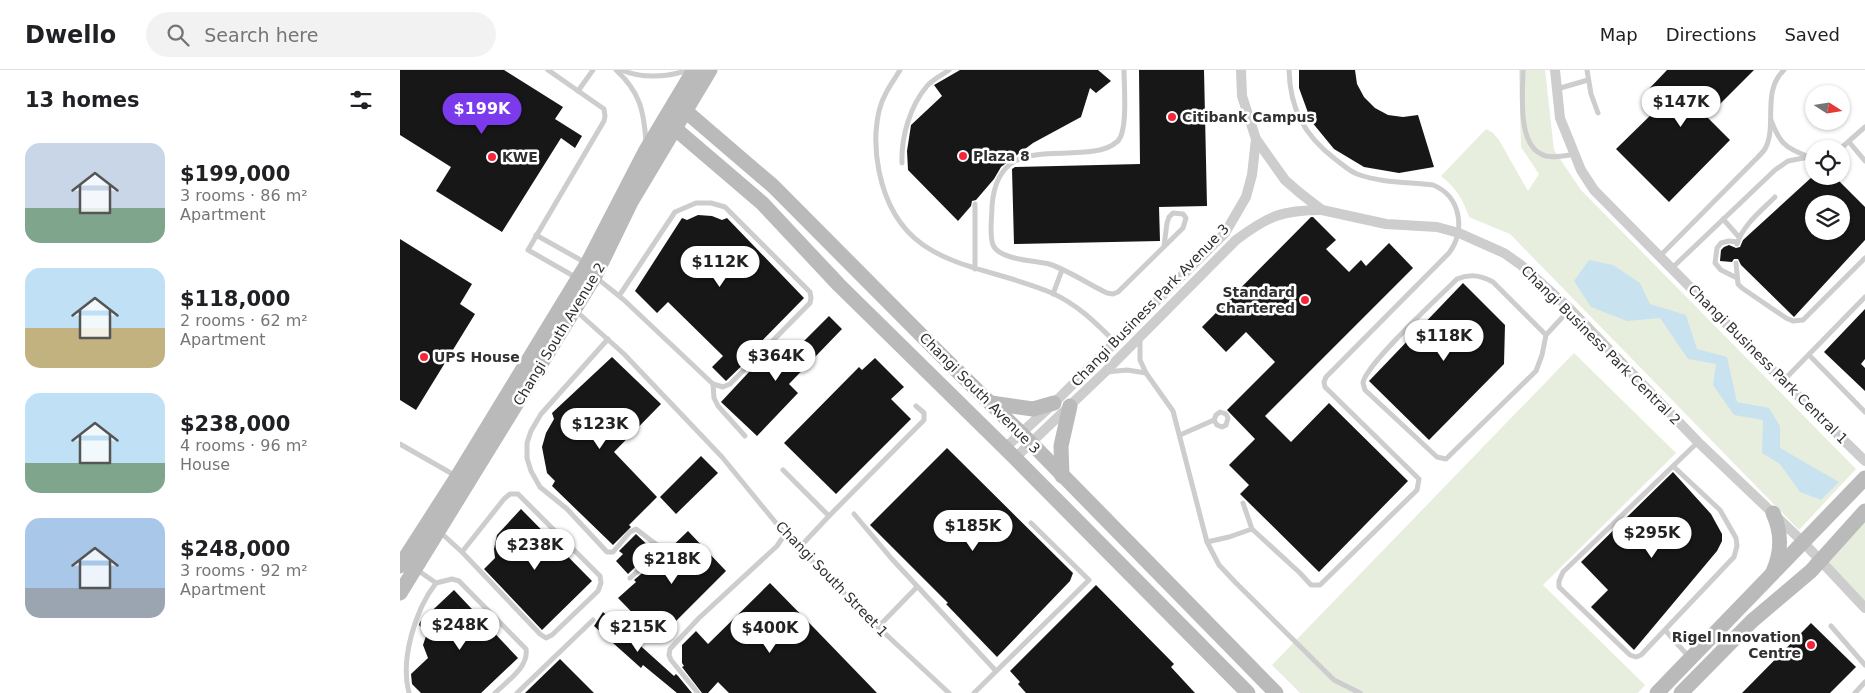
<!DOCTYPE html>
<meta charset="utf-8">
<style>
body{margin:0;font-family:"DejaVu Sans",sans-serif;background:#f2f2f2;color:#202124;height:100vh;display:flex;flex-direction:column;font-size:19px;white-space:nowrap}
*{box-sizing:border-box;margin:0}
p{font-size:16px;color:#757577}
.icon{flex:none;width:28px;height:28px;fill:none;stroke:currentColor;stroke-width:2;stroke-linecap:round;stroke-linejoin:round}
.map{position:relative;flex:1;overflow:hidden}
.drawer{display:flex;flex-direction:column;background:#fff;width:400px}
.drawer>*{flex:none}
.needle{width:32px;rotate:102deg}
.buttons{position:absolute;left:1405px;top:15px;display:grid;gap:10px}
.buttons a{display:grid;place-items:center;width:45px;height:45px;border-radius:50%;background:#fff;box-shadow:0 1px 4px #0004;font-size:25px}
.price{position:absolute;translate:-50% -42px;padding:0 11px;border-radius:18px;background:#fff;color:#222;font-size:16px;line-height:32px;filter:drop-shadow(0 1px 2px #0008)}
.price::after{content:'';position:absolute;left:50%;top:30px;width:15px;height:11px;margin-left:-8px;background:inherit;clip-path:polygon(0 0,100% 0,50% 100%)}
.price.on{background:#7c3aed;color:#fff}
ul{padding:0;list-style:none}
li{display:flex;align-items:center;gap:15px;height:125px;padding:0 25px}
li span{display:grid;place-items:center;flex:none;width:140px;height:100px;border-radius:15px;color:#555}
li>.icon{margin-inline-start:auto}
span .icon{width:60px;height:60px;fill:#fffc;stroke-width:1}
li b{font-size:21px}
h2{display:flex;justify-content:space-between;align-items:center;height:60px;padding:0 25px;font-size:21px}
header{display:flex;align-items:center;gap:30px;box-sizing:border-box;height:70px;padding:0 25px;background:#fff;border-bottom:1px solid #e0e0e0}
header strong{font-size:24px}
nav{display:flex;gap:28px;margin-inline-start:auto;font-size:18px}
.search{width:350px;height:45px;background:#f2f2f2;display:flex;align-items:center;gap:12px;box-sizing:border-box;padding:0 18px;border-radius:28px;color:#757577;font-size:19px}
main{display:flex;flex:1;min-height:0}
.map>svg:first-child{display:block}
.green{fill:#e7eedd}
.water{fill:#c8e2f0}
.building{fill:#171717;fill-rule:evenodd}
.lines{fill:none;stroke-linecap:round;stroke-linejoin:round}
.lane{stroke:#cdcdcd;stroke-width:5}
.street{stroke:#cdcdcd;stroke-width:10}
.secondary{stroke:#bababa;stroke-width:15}
.poi-dot{fill:#f62339;stroke:#fff;stroke-width:2}
.labels{text-anchor:middle;stroke-width:5;stroke-linejoin:round;paint-order:stroke}
.poi-label{font-size:14px;font-weight:bold;fill:#303030;stroke:#fff;text-anchor:start}
.street-label{font-size:14px;fill:#303030;stroke:#fff}
</style>
<header>
<strong>Dwello</strong>
<div class="search"><svg class="icon" aria-label="search" viewBox="0 0 24 24"><circle cx="10" cy="10" r="6"/><path d="M15 15l6 6"/></svg>Search here</div>
<nav><a>Map</a><a>Directions</a><a>Saved</a></nav>
</header>
<main>
<section class="drawer">
<h2>13 homes<svg class="icon" aria-label="filters" viewBox="0 0 24 24"><path d="M4 7h16M4 17h16"/><circle cx="9" cy="7" r="2"/><circle cx="15" cy="17" r="2"/></svg></h2>
<ul>
<li><span style="background:linear-gradient(#c9d6e8 65%,#7fa58c 0)"><svg class="icon" aria-label="home" viewBox="0 0 24 24"><path d="M3 11l9-7 9 7M6 9v11h12V9"/></svg></span><div><b>$199,000</b><p>3 rooms · 86 m²</p><p>Apartment</p></div></li>
<li><span style="background:linear-gradient(#bfe0f5 60%,#c2b280 0)"><svg class="icon" aria-label="home" viewBox="0 0 24 24"><path d="M3 11l9-7 9 7M6 9v11h12V9"/></svg></span><div><b>$118,000</b><p>2 rooms · 62 m²</p><p>Apartment</p></div></li>
<li><span style="background:linear-gradient(#bfe0f5 70%,#7fa58c 0)"><svg class="icon" aria-label="home" viewBox="0 0 24 24"><path d="M3 11l9-7 9 7M6 9v11h12V9"/></svg></span><div><b>$238,000</b><p>4 rooms · 96 m²</p><p>House</p></div></li>
<li><span style="background:linear-gradient(#a9c7e8 70%,#9aa5b1 0)"><svg class="icon" aria-label="home" viewBox="0 0 24 24"><path d="M3 11l9-7 9 7M6 9v11h12V9"/></svg></span><div><b>$248,000</b><p>3 rooms · 92 m²</p><p>Apartment</p></div></li>
</ul>
</section>
<div class="map">
<svg width="1465" height="623" viewBox="0 0 1465 623">
<rect width="100%" height="100%" fill="#fff"/>
<!-- green -->
<g class="green">
<path d="M1119 0H1145L1154 80 1181 120 1456 399 1399 460 1110 164 1069 147C1063 129 1056 118 1041 106L1086 59 1093 63 1099 70 1128 121 1139 104 1121 77Z"/>
<path d="M1174 283 1276 383 1143 515 1245 615 1238 623H900L872 595Z"/>
<path d="M1465 442V537L1421 490Z"/>
</g>
<!-- water -->
<path class="water" d="M1189 190 1213 195 1240 213 1250 234 1286 245 1297 279 1327 287 1337 332 1369 338 1380 356V378L1439 412 1421 430 1400 422 1380 394 1362 383 1363 350 1334 345 1313 315 1316 294 1288 289 1260 248 1227 251 1191 237 1174 211Z"/>
<!-- building -->
<g class="building">
<path d="M0 0H104L163 37 155 49 182 66 175 78 161 68 102 162 36 121 51 97 0 65Z"/>
<path d="M560 0H698L711 11 696 23 690 18 681 47 633 73 601 97 594 109 576 130 572 131 571 136 558 151 508 100 507 81 511 55 542 26 534 15Z"/>
<path d="M739 0H804L807 136 759 137 760 171 614 174 612 99 615 97 740 94Z"/>
<path d="M899 0H955L957 14 964 27 975 38 988 45 1003 47 1018 45 1034 97 999 103 964 97 934 79 911 51 899 18Z"/>
<path d="M1267 0H1354L1307 47 1330 70 1269 132 1216 79 1261 35 1247 21Z"/>
<path d="M1413 106H1434L1465 137V170L1394 247 1341 195 1338 189H1334L1332 192 1320 191 1321 180 1324 177 1329 175 1336 178 1340 177 1343 170ZM1414 134H1441V161H1414Z"/>
<path d="M298 145 312 146 322 150 327 148 404 228 353 280 356 282 326 311 312 297 323 286 268 232 257 243 235 221 282 148 287 150Z"/>
<path d="M911 147H913L936 170 926 179 949 202 961 190 966 196 989 173 1013 198 865 346 891 372 929 333 1008 411 919 502 840 424 849 415 829 395 855 369 827 340 875 292 846 262 826 282 802 257Z"/>
<path d="M0 169 72 214 60 234 75 244 16 340 0 330Z"/>
<path d="M1063 213 1105 255 1104 294 1029 370 969 311Z"/>
<path d="M1465 239V289L1461 294 1465 298V321L1424 282Z"/>
<path d="M429 246 442 259 389 314 398 323 357 366 321 332 362 288 375 300Z"/>
<path d="M212 287 261 334 214 382 257 427 229 455 231 457 213 475 152 416 155 411 147 403 142 377 146 363 154 349 152 343Z"/>
<path d="M475 288 504 317 491 329 511 349 436 424 384 373 459 297 462 300Z"/>
<path d="M547 378 673 503 670 511 597 587 546 534 548 533 470 455Z"/>
<path d="M301 386 318 403 276 444 260 427Z"/>
<path d="M1273 402 1311 444 1322 464V471L1317 481 1234 580 1191 537 1208 520 1181 492Z"/>
<path d="M121 439 192 511 142 560 84 499 95 488 94 479 97 465Z"/>
<path d="M288 461 326 501 258 569 218 528 236 512 234 510 260 488Z"/>
<path d="M236 464 253 480 228 504 216 491 223 484 219 481Z"/>
<path d="M370 513 418 562 477 623H329L318 612 308 623H302L282 597 284 596 282 593V575L296 561 308 574Z"/>
<path d="M696 515 774 594 771 597 795 623H626L618 614 620 612 610 601Z"/>
<path d="M54 520 118 588 81 623H21L12 614 11 604 28 588 23 575 27 563 19 555 20 552Z"/>
<path d="M203 542 274 606 276 604 278 606 292 623H277L243 595 241 598 194 556Z"/>
<path d="M1411 553 1456 597 1430 623H1342Z"/>
<path d="M160 589 194 623H125Z"/>
</g>
<g class="lines">
<!-- lane -->
<g class="lane">
<path d="M148 0 204 39 205 46 204 51 128 180 177 208"/>
<path d="M216 0C240 22 244 41 246 72"/>
<path d="M221 0C243 9 267 7 289 0"/>
<path d="M500 0C496 7 490 15 486 23 474 44 474 77 479 101 499 200 577 191 652 223 678 235 695 252 715 272"/>
<path d="M724 0C724 16 728 60 718 71 710 78 703 80 694 81 648 88 597 70 592 136 592 148 589 164 593 175 596 182 604 185 611 187 624 191 636 191 649 194 668 200 688 214 707 223L713 224 718 222 783 158 786 148 783 144 773 143 769 147 767 153 764 176"/>
<path d="M1123 0C1123 24 1116 78 1146 86 1155 88 1165 86 1174 84"/>
<path d="M1187 0 1191 24 1198 43"/>
<path d="M1157 19 1188 10"/>
<path d="M178 21 193 0"/>
<path d="M1371 50C1379 72 1385 78 1407 86"/>
<path d="M1449 72 1465 91"/>
<path d="M1440 79 1465 57"/>
<path d="M502 93C501 67 510 36 527 16 533 9 542 5 549 0"/>
<path d="M1323 149 1339 167"/>
<path d="M136 165 186 193"/>
<path d="M1337 174C1343 155 1361 141 1375 127"/>
<path d="M1260 186 1357 88C1360 85 1363 82 1365 79 1378 55 1361 22 1384 0"/>
<path d="M1336 193 1338 214 1342 218 1386 248 1393 251 1403 250 1465 188"/>
<path d="M1272 198 1375 100 1388 91 1414 86"/>
<path d="M575 199V134"/>
<path d="M197 208C206 216 216 223 225 231L313 314 323 317 330 314 410 233 411 228 410 222 325 137 311 133H296L275 142 219 226"/>
<path d="M1337 208 1321 200 1315 193 1317 178 1321 173 1329 171 1338 172"/>
<path d="M653 224 662 200"/>
<path d="M175 240 224 284 322 387 385 464 478 557 549 623"/>
<path d="M1146 265 1093 212C1081 205 1070 203 1057 209 1040 226 965 295 963 313L965 320 1037 387 1046 389 1136 301 1142 285 1146 265 1170 239"/>
<path d="M740 268V290L746 303 773 341 807 472 819 495 836 513 934 610 960 623"/>
<path d="M208 269 141 344 131 361 127 373V388L131 401 140 417 167 439 207 482H213L230 462 236 459 257 475 258 480 256 485 230 508"/>
<path d="M1409 285 1465 342"/>
<path d="M706 302 727 300 746 303"/>
<path d="M1383 311 1465 227"/>
<path d="M313 314 314 328 318 336 345 366"/>
<path d="M780 365 814 350 816 345 820 342 826 344 828 348 826 355 822 357 817 355 814 350"/>
<path d="M0 374 56 406"/>
<path d="M1273 396 1320 440 1336 468 1337 476 1334 487 1241 585 1236 587 1230 585 1159 517V511L1163 502 1298 372"/>
<path d="M383 400 429 446"/>
<path d="M843 433 852 459 900 503 911 515H920L1017 420 1019 409 925 317 924 312 926 307 1049 183C1066 161 1061 126 1033 115 1008 112 981 113 957 104 949 101 942 94 935 89 904 65 890 39 889 0"/>
<path d="M454 444 491 488 596 601"/>
<path d="M40 462 62 482 140 564 146 568 152 565 198 521 201 513 200 506 118 424H110L104 429 62 482"/>
<path d="M807 472 829 467 852 459"/>
<path d="M399 478 429 446 524 350V343L516 336"/>
<path d="M16 499 36 513"/>
<path d="M1431 556 1465 595"/>
<path d="M478 557 517 517"/>
<path d="M1265 560 1289 587"/>
<path d="M9 623C0 590 15 540 36 513L52 509 59 511 126 579C129 597 107 611 95 623"/>
<path d="M117 623 193 550"/>
<path d="M298 623 271 590 269 585 270 579 299 548 377 476 385 464"/>
<path d="M574 623 689 510 631 453"/>
<path d="M1455 623 1465 612"/>
</g>
<!-- street -->
<g class="street">
<path d="M841 0 842 26 856 69 885 110 900 123 922 140 986 154 1037 157 1059 163 1104 183 1121 195 1170 239 1298 372 1403 472 1465 538"/>
<path d="M1155 0 1160 48 1181 100 1194 120 1383 311 1465 391"/>
<path d="M605 378 654 333 825 163 846 127 852 105 856 69"/>
<path d="M615 388 705 302 836 170C868 146 882 140 922 140"/>
</g>
<!-- secondary -->
<g class="secondary">
<path d="M275 32 373 116 543 287 631 373 876 623"/>
<path d="M265 50 362 133 439 215 615 388 848 623"/>
<path d="M591 333 633 339 654 333"/>
<path d="M662 406 661 376 670 336"/>
<path d="M1373 443C1382 463 1382 481 1373 502"/>
<path d="M0 496 57 407 187 194 246 80 294 0"/>
<path d="M0 523 195 206 231 132 310 0"/>
<path d="M1257 623 1465 408"/>
<path d="M1281 623 1352 551 1411 501 1465 441"/>
</g>
</g>
<!-- markers -->
<g class="poi-dot">
<circle cx="772" cy="47" r="5"/>
<circle cx="563" cy="86" r="5"/>
<circle cx="92" cy="87" r="5"/>
<circle cx="905" cy="230" r="5"/>
<circle cx="24" cy="287" r="5"/>
<circle cx="1411" cy="575" r="5"/>
</g>
<g class="labels">
<!-- poi labels -->
<g class="poi-label">
<text x="782" y="52">Citibank Campus</text>
<text x="573" y="91">Plaza 8</text>
<text x="102" y="92">KWE</text>
<text x="895" y="227" text-anchor="end">Standard<tspan x="895" dy="16">Chartered</tspan></text>
<text x="34" y="292">UPS House</text>
<text x="1401" y="572" text-anchor="end">Rigel Innovation<tspan x="1401" dy="16">Centre</tspan></text>
</g>
<!-- street labels -->
<g class="street-label">
<text transform="translate(750 235) rotate(-46)" y="5">Changi Business Park Avenue 3</text>
<text transform="translate(159 264) rotate(-59)" y="5">Changi South Avenue 2</text>
<text transform="translate(1201 275) rotate(45)" y="5">Changi Business Park Central 2</text>
<text transform="translate(1368 294) rotate(45)" y="5">Changi Business Park Central 1</text>
<text transform="translate(580 323) rotate(45)" y="5">Changi South Avenue 3</text>
<text transform="translate(432 509) rotate(46)" y="5">Changi South Street 1</text>
</g>
</g>
</svg>
<div class="buttons">
<a><svg class="needle" viewBox="-14 -14 28 28"><path d="M0-13l5 13h-10z" fill="#e53935"/><path d="M0 13l5-13h-10z" fill="#757577"/></svg></a>
<a><svg class="icon" aria-label="locate" viewBox="0 0 24 24"><circle cx="12" cy="12" r="6"/><path d="M12 2v4M12 18v4M2 12h4M18 12h4"/></svg></a>
<a><svg class="icon" aria-label="layers" viewBox="0 0 24 24"><path d="M12 4l9 5-9 5-9-5zM3 14l9 5 9-5"/></svg></a>
</div>
<b class="price" style="left:1281px;top:58px">$147K</b>
<b class="price on" style="left:82px;top:65px">$199K</b>
<b class="price" style="left:320px;top:218px">$112K</b>
<b class="price" style="left:1044px;top:292px">$118K</b>
<b class="price" style="left:376px;top:312px">$364K</b>
<b class="price" style="left:200px;top:380px">$123K</b>
<b class="price" style="left:573px;top:482px">$185K</b>
<b class="price" style="left:1252px;top:489px">$295K</b>
<b class="price" style="left:135px;top:501px">$238K</b>
<b class="price" style="left:272px;top:515px">$218K</b>
<b class="price" style="left:60px;top:581px">$248K</b>
<b class="price" style="left:238px;top:583px">$215K</b>
<b class="price" style="left:370px;top:584px">$400K</b>
</div>
</main>
